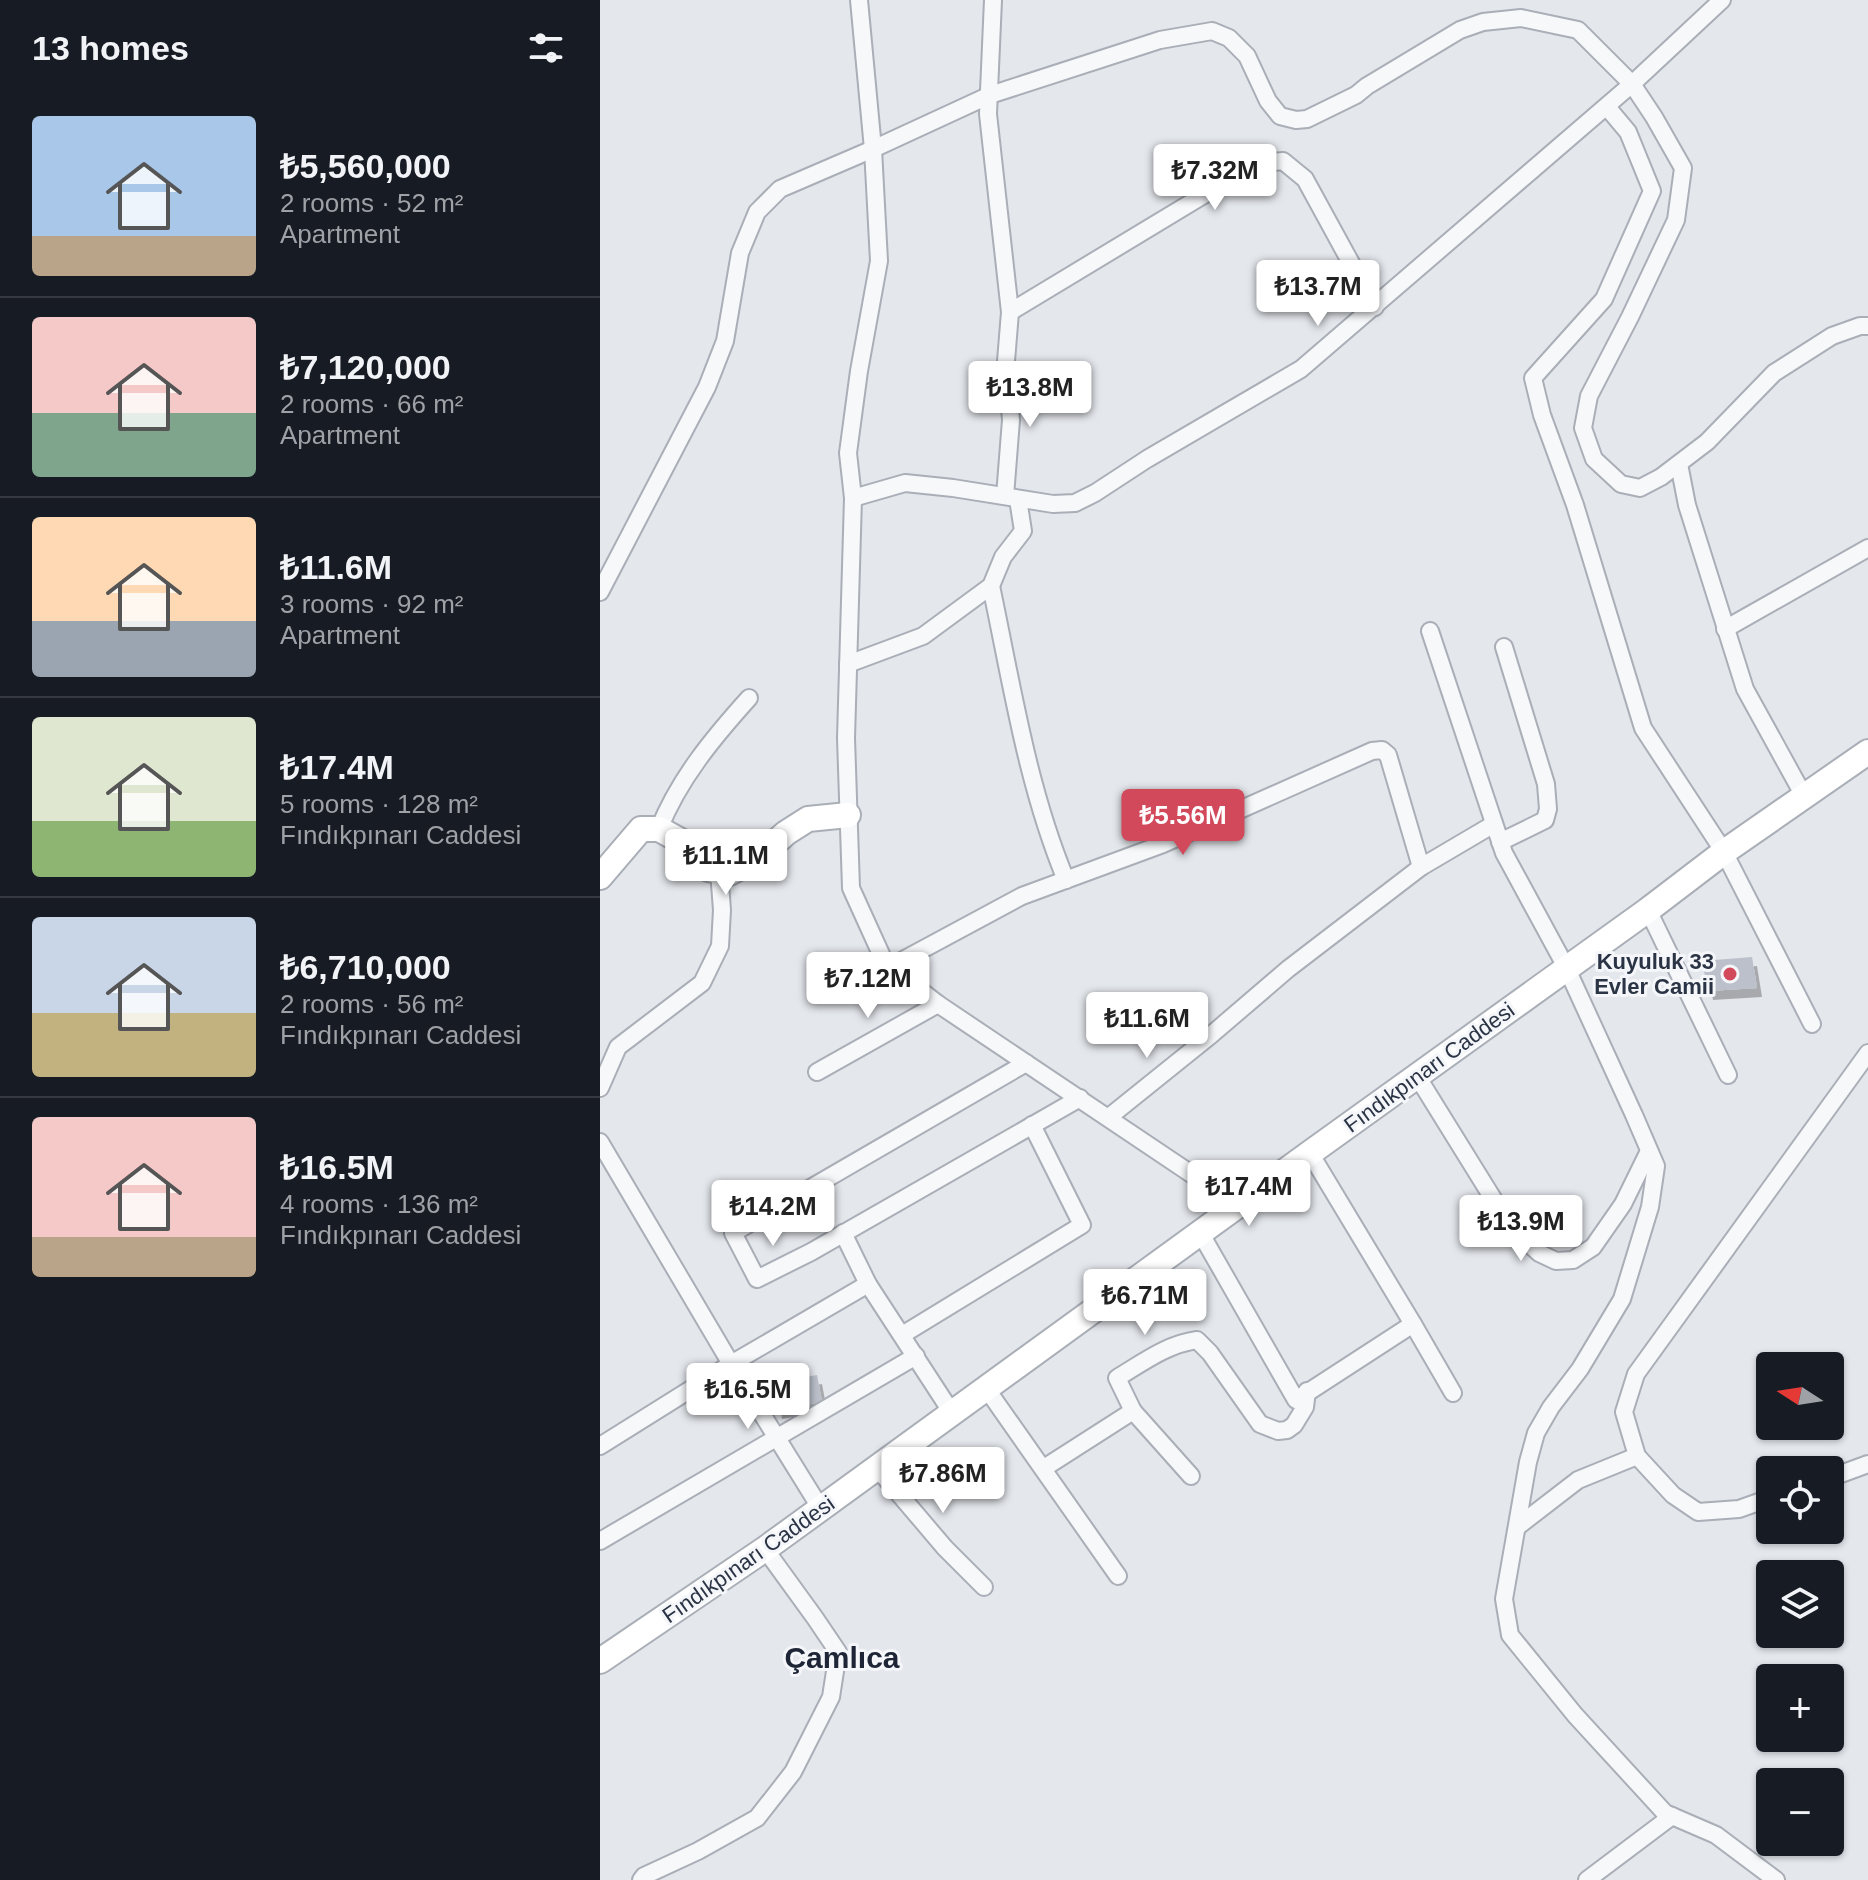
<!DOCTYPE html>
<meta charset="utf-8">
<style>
body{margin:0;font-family:Helvetica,sans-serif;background:#242831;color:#f1f3f6;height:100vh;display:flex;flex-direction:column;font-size:30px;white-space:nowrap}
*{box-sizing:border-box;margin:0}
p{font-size:26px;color:#9ea1a6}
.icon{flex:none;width:44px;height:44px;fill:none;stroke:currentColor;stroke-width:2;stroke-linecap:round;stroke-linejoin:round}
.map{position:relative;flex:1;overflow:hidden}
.sheet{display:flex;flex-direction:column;background:#171b24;width:600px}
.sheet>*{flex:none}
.needle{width:52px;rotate:282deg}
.fabs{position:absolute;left:1156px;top:1352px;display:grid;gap:16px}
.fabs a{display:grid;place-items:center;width:88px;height:88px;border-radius:8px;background:#171b24;box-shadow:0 2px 6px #0004;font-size:40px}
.price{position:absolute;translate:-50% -68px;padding:0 18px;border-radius:8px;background:#fff;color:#222;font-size:26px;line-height:52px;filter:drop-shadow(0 2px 4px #0008)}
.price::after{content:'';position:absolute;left:50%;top:48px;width:24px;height:18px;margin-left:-12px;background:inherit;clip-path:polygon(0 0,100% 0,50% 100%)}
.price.on{background:#d1495b;color:#fff}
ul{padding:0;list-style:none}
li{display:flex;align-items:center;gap:24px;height:200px;padding:0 32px}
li+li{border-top:2px solid #363941}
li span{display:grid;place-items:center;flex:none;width:224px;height:160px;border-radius:8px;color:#555}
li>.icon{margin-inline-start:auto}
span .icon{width:96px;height:96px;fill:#fffc;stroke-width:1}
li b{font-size:34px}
h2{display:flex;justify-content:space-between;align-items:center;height:96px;padding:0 32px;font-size:34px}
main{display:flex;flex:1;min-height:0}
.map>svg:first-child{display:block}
.building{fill:#bbc0ca;filter:url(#shadow)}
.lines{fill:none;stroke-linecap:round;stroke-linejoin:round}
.street-casing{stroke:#a9aeb7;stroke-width:20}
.secondary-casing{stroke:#a9aeb7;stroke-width:28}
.street{stroke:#f7f8fa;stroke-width:16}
.secondary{stroke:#fff;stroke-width:24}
.poi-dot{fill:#d1495b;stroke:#f4f6f9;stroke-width:3}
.labels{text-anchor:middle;stroke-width:6;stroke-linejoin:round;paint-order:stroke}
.poi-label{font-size:22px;font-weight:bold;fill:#2b3445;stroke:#f4f6f9;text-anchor:end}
.street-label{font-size:22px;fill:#2b3445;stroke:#f4f6f9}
.district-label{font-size:30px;font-weight:bold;fill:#1d2536;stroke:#f4f6f9}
</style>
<main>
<section class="sheet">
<h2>13 homes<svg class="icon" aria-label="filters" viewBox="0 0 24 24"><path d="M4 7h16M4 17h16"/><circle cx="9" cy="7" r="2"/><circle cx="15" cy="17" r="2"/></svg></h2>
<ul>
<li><span style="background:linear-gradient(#a9c7e8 75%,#b9a48a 0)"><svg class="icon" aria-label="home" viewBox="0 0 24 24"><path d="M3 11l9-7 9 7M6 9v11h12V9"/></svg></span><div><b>₺5,560,000</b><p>2 rooms · 52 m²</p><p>Apartment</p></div></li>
<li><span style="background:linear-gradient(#f6c9c9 60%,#7fa58c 0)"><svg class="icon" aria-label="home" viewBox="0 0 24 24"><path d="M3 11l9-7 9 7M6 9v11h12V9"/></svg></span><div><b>₺7,120,000</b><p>2 rooms · 66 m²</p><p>Apartment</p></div></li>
<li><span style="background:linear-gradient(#ffd9b3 65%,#9aa5b1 0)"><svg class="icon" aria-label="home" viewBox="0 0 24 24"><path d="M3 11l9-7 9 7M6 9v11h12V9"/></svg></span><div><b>₺11.6M</b><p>3 rooms · 92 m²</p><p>Apartment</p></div></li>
<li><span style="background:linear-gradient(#dfe7d0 65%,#8fb573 0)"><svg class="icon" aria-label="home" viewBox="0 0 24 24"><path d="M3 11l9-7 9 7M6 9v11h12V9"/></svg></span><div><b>₺17.4M</b><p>5 rooms · 128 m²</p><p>Fındıkpınarı Caddesi</p></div></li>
<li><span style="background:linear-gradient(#c9d6e8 60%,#c2b280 0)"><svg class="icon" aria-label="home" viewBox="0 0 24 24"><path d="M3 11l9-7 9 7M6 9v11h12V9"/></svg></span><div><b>₺6,710,000</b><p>2 rooms · 56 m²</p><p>Fındıkpınarı Caddesi</p></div></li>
<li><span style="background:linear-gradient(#f6c9c9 75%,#b9a48a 0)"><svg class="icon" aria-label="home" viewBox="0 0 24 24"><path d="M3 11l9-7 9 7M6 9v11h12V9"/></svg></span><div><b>₺16.5M</b><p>4 rooms · 136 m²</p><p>Fındıkpınarı Caddesi</p></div></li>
</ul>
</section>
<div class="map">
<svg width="1268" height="1880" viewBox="0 0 1268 1880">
<defs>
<filter id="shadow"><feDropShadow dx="5" dy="9" stdDeviation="0" flood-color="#0004"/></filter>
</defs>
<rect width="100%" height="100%" fill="#e4e7ec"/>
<!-- building -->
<g class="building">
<path d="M1152 957 1157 988 1108 991 1102 961Z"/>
<path d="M217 1375 222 1402 177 1410 173 1383Z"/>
</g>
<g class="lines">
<!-- street casing -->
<g class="street-casing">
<g id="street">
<path d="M259 0 273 149 279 261 259 371 248 453 253 498 246 738 251 888 285 963 338 1004 639 1206"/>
<path d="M393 0 388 114 410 312 406 361 411 420 405 496"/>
<path d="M1007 107 1028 132 1052 191 1004 299 933 378 942 415 975 505 1043 728 1124 852 1212 1024"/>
<path d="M410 312 655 164 683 161 705 179 775 307"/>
<path d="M1079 464 1087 505 1145 689 1205 798"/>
<path d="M253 498 305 483 353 488 453 504 475 503 495 493 547 459 701 369 1032 84 1122 0"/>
<path d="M391 586C412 685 427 786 466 880"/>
<path d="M0 592 107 387 125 341 140 253 157 212 180 189 273 149 390 95 560 40 612 31 629 38 647 56 668 101 680 116 696 120 707 119 756 95 767 86 860 30 883 22 921 18 978 30 1032 84 1054 117 1083 168 1076 220 1030 317 989 396 983 428 994 459 1021 484 1040 488 1061 477 1107 442 1174 373 1232 336 1260 326H1268"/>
<path d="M1125 629 1268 548"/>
<path d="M830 631 904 853 967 969 1034 1115 1056 1166 1050 1207 1022 1299 980 1369 951 1407 936 1433 928 1462 904 1599 910 1635 975 1715 1065 1813 1116 1835 1176 1880"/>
<path d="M248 664 323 636 391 586 403 557 423 531 418 499"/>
<path d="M59 829C79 779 113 738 149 698"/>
<path d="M900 842 945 820 948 809 946 784 904 647"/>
<path d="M1048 910 1128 1075"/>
<path d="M290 967 422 896 563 844 772 751 782 750 788 755 821 867"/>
<path d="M426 1063 133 1233 157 1279 211 1252 480 1098"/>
<path d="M217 1072 338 1004"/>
<path d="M817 1076 910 1226 939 1253 956 1261 973 1260 993 1247 1023 1204 1049 1151"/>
<path d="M0 1088 18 1047 102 983 120 946 122 910 119 871"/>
<path d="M509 1117 611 1035 688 969 821 867 894 824"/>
<path d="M0 1142 131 1364 221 1509"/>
<path d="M710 1153 813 1324 853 1393"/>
<path d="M243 1233 268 1284 352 1413"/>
<path d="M601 1234 696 1400 813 1324"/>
<path d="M302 1335 482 1225 432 1125"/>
<path d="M386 1388 518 1576"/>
<path d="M0 1446 131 1364 268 1284"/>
<path d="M277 1468 345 1548 384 1587"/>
<path d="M444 1468 533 1411"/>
<path d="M591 1476 533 1411 517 1378C542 1363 567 1344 597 1340L610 1353 660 1424 678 1431 687 1430 694 1425 705 1407 707 1391"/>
<path d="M1230 1478 1268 1464"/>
<path d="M1170 1498 1139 1509 1098 1512 1073 1495 1037 1456 1024 1412 1036 1374 1268 1053"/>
<path d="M917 1527 978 1480 1037 1456"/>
<path d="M0 1541 316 1356"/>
<path d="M41 1880 44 1876 98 1851 157 1818 193 1772 231 1697 238 1652 215 1618 165 1549"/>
<path d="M987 1880 1072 1816"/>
</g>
</g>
<!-- secondary casing -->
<g class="secondary-casing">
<g id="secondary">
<path d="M0 877 41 829H59L79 840 108 869 129 873 158 858 186 833 208 819 248 815"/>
<path d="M0 1661 165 1549 710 1153 1048 910 1124 852 1268 752"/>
</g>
</g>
<!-- street -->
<use href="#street" class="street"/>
<!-- secondary -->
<use href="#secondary" class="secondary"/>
</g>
<!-- markers -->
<circle class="poi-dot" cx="1130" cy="974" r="8"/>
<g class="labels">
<!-- poi labels -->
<g class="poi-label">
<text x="1114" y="969">Kuyuluk 33<tspan x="1114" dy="25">Evler Camii</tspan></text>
</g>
<!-- street labels -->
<g class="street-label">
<text transform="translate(829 1067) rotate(-36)" y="8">Fındıkpınarı Caddesi</text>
<text transform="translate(148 1559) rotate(-35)" y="8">Fındıkpınarı Caddesi</text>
</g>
<!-- district labels -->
<g class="district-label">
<text x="242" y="1668">Çamlıca</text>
</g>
</g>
</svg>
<div class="fabs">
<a><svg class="needle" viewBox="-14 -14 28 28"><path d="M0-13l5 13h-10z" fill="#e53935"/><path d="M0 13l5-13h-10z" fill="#9ea1a6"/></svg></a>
<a><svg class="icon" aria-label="locate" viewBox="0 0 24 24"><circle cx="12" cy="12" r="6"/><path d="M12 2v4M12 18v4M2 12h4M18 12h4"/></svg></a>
<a><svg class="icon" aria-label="layers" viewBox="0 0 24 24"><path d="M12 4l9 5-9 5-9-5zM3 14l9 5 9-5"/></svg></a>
<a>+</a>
<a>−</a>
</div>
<b class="price" style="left:615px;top:212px">₺7.32M</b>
<b class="price" style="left:718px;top:328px">₺13.7M</b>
<b class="price" style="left:430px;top:429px">₺13.8M</b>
<b class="price on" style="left:583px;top:857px">₺5.56M</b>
<b class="price" style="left:126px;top:897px">₺11.1M</b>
<b class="price" style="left:268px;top:1020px">₺7.12M</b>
<b class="price" style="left:547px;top:1060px">₺11.6M</b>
<b class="price" style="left:649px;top:1228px">₺17.4M</b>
<b class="price" style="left:173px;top:1248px">₺14.2M</b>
<b class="price" style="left:921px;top:1263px">₺13.9M</b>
<b class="price" style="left:545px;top:1337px">₺6.71M</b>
<b class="price" style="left:148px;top:1431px">₺16.5M</b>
<b class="price" style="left:343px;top:1515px">₺7.86M</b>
</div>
</main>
